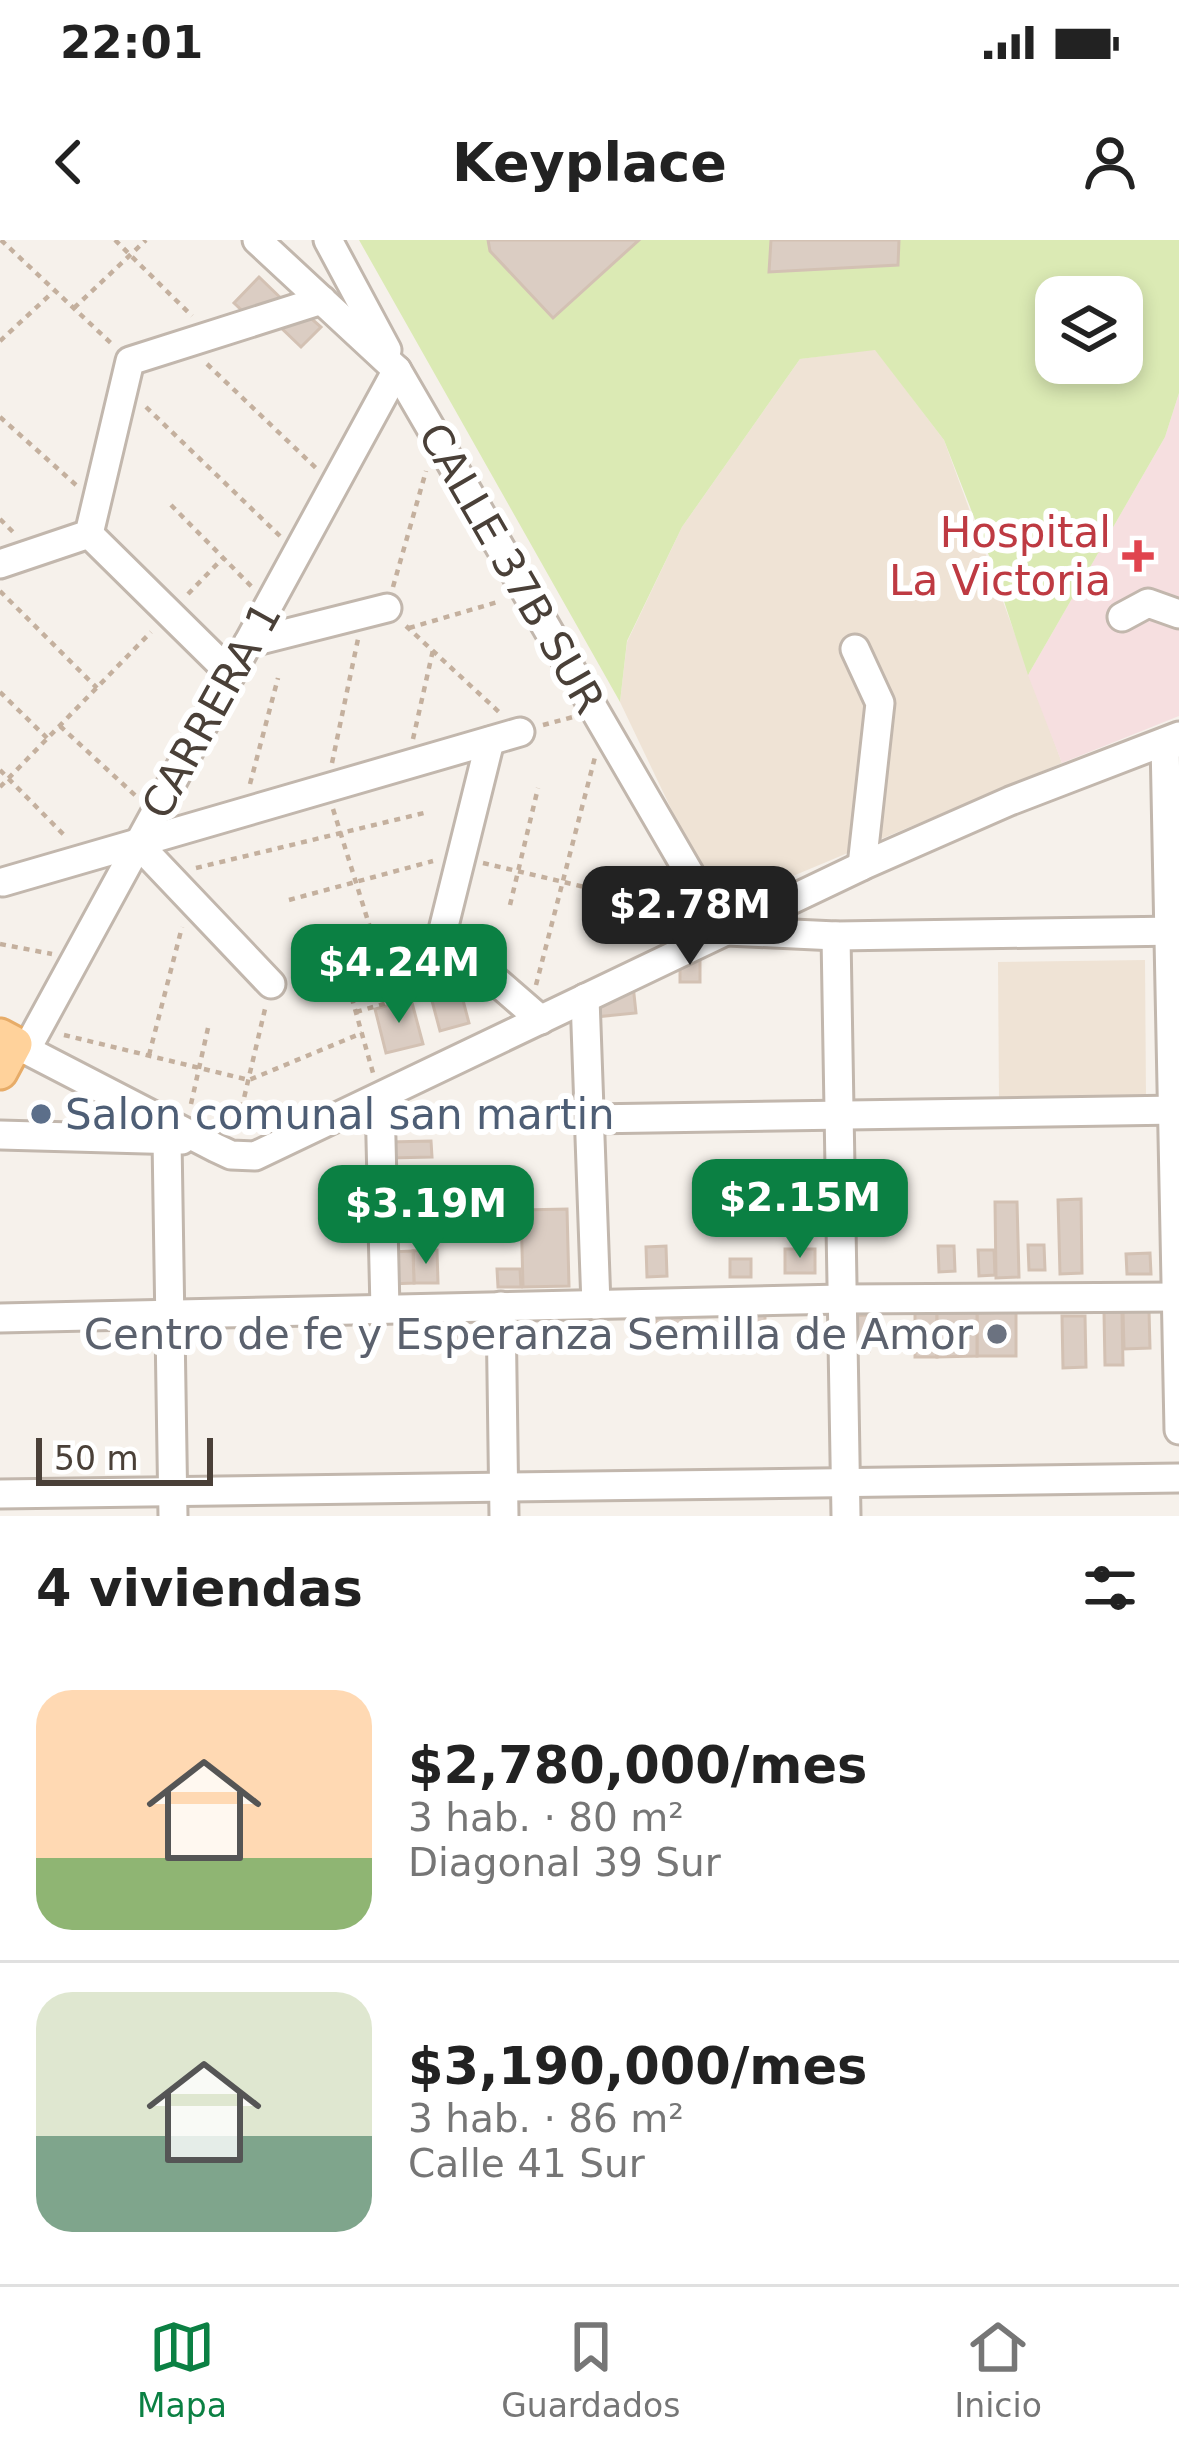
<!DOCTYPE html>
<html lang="es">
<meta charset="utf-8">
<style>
body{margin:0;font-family:"DejaVu Sans",sans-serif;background:#f6f6f6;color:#222;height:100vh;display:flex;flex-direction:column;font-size:45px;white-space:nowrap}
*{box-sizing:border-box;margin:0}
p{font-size:39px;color:#767676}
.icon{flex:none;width:66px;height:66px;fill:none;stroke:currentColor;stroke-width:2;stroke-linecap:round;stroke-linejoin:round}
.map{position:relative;height:1276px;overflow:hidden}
.panel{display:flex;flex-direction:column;background:#fff;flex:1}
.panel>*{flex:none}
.tools{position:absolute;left:1035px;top:36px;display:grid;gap:24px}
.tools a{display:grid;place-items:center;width:108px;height:108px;border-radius:24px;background:#fff;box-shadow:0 6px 18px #0003;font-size:60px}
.scale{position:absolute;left:36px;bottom:30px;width:177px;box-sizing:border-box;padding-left:12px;border:6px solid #4a4038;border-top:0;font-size:33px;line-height:42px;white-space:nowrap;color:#4a4038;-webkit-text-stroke:9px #fff;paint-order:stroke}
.price{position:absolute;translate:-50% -102px;padding:0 27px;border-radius:24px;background:#0b8043;color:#fff;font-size:39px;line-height:78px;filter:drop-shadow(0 3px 6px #0008)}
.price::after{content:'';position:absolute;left:50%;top:72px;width:36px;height:27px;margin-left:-18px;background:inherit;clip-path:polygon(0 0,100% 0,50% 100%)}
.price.selected{background:#222;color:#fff}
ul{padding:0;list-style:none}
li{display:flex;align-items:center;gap:36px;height:300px;padding:0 36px}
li+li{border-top:3px solid #e0e0e0}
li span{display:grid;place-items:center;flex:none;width:336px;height:240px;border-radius:36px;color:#555}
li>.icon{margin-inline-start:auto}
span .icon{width:144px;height:144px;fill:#fffc;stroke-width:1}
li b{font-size:51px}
h2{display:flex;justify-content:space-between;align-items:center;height:144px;padding:0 36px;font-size:51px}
.status{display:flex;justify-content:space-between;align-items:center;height:84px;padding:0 60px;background:#fff;direction:ltr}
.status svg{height:33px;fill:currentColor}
header{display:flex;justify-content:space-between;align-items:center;height:156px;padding:0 36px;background:#fff;font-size:54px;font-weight:600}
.menu{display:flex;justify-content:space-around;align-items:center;height:168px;border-top:3px solid #e0e0e0;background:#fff;font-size:33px;color:#767676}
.menu a{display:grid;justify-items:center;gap:6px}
.menu .selected{color:#0b8043}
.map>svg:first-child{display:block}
.education{fill:#efe3d5}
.medical{fill:#f6dfe0}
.green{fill:#dbeab4;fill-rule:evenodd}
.building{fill:#dbcdc3;stroke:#d3c1b3;stroke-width:3}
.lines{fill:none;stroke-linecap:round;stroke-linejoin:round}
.minor-casing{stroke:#c2b7ad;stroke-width:33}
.major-casing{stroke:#e7ac68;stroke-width:39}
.path{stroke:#c4b09e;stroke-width:4.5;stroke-dasharray:6 6;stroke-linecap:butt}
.minor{stroke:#fff;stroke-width:27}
.major{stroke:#ffd29b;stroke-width:33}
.health-dot{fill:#e0444e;stroke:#fff;stroke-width:4.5}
.service-dot{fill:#5c6f8a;stroke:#fff;stroke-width:4.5}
.worship-dot{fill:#6b7280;stroke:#fff;stroke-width:4.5}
.labels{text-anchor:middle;stroke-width:12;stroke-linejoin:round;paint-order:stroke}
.health-label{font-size:42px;fill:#be3a42;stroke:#fff;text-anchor:end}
.street-label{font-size:42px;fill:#4a4038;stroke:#fff}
.service-label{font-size:42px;fill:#4e5e75;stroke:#fff;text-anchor:start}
.worship-label{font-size:42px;fill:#5b616d;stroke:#fff;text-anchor:end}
</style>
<div class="status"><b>22:01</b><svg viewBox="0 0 49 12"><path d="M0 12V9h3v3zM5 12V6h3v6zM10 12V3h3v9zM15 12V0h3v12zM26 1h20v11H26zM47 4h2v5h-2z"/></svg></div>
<header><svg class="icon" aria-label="back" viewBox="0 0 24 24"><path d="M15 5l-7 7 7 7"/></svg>Keyplace<svg class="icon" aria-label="person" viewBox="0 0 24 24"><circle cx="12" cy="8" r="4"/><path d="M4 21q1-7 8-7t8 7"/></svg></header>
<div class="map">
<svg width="1179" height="1276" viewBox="0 0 1179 1276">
<rect width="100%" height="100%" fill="#f6f1eb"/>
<!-- education -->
<g class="education">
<path d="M875 109 944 200 1062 523 726 664 709 648 620 462 627 402 682 287 800 119Z"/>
<path d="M1145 720 1146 858 999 860 998 722Z"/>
</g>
<!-- medical -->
<path class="medical" d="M1179 153V476L1062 523 1028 435 1165 197Z"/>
<!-- green -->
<path class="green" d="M359 0H1179V153L1165 197 1028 435 991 321 944 200 875 110 800 119 682 287 627 401 620 462ZM1056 57H1122V123H1056Z"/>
<!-- building -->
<g class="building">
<path d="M488 0H639L553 78 490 11Z"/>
<path d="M771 0H899L898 25 769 32Z"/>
<path d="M259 37 290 67 250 78 234 63Z"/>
<path d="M305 73 321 87 301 107 274 81Z"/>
<path d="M700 710V742H680V718Z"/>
<path d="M633 745 636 773 595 777 594 763Z"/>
<path d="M460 749 469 783 440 791 431 757Z"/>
<path d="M411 759 423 804 386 813 375 769Z"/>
<path d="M431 901 432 917 389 918V902Z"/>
<path d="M363 940 364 973 328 974 327 941Z"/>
<path d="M1081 959 1082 1033 1060 1034 1058 960Z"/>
<path d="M995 962H1017L1019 1037 996 1038Z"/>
<path d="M567 969 569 1046 523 1047 521 970Z"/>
<path d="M1028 1005H1044L1045 1030H1029Z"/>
<path d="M666 1006 667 1036 647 1037 646 1007Z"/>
<path d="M938 1006H954L955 1031 939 1032Z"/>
<rect x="785" y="1009" width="30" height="24"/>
<path d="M437 1010 438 1043H414L413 1011Z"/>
<path d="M978 1010H994L995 1035 979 1036Z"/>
<path d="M413 1011 414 1043 390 1044 389 1012Z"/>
<path d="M1150 1013 1151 1034H1127L1126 1014Z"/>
<rect x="730" y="1019" width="21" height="18"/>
<path d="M497 1029H520L521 1047H498Z"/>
<path d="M1149 1070 1150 1108 1124 1109 1123 1071Z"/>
<path d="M765 1071V1105H746V1072Z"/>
<path d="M1016 1072V1116H977V1073Z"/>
<path d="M1104 1072H1122L1123 1125H1105Z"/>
<path d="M681 1073 682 1093 656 1094V1074Z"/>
<rect x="915" y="1073" width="22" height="44"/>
<path d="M937 1073H977V1116L937 1117Z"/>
<path d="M868 1075 869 1111H849L853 1076Z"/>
<path d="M601 1076 602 1106 584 1107 583 1077Z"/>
<path d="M1062 1076H1085L1086 1127 1063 1128Z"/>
<path d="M457 1078V1101H433V1079Z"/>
</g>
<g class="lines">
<!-- minor casing -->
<g class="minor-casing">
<g id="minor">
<path d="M257 0 397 130 723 691"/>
<path d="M328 0 387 110"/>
<path d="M89 294 231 434"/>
<path d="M0 324 89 294 130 121 322 60"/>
<path d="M1122 377 1148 363 1179 374"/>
<path d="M248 403 387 368"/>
<path d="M855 409 880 463 862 626"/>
<path d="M490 501 442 694 541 780"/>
<path d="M1179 503 1165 502 1179 1190"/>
<path d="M137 603 271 744"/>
<path d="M3 642 520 492"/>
<path d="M727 691 836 696 1179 691"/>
<path d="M836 696 846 1276"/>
<path d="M585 758 596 1065"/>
<path d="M15 804 216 908 231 915 255 916 862 626 1010 561 1179 496"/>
<path d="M26 810 397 130"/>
<path d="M380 858 385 1069"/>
<path d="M589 879 1179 870"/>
<path d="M0 895 182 900"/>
<path d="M167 899 173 1276"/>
<path d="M501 1066 504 1276"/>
<path d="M0 1078 842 1059 1179 1057"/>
<path d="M0 1254 1179 1238"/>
</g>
</g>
<!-- major casing -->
<g class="major-casing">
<path id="major" d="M0 796 15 804 0 832"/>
</g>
<!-- path -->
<g class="path">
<path d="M1 0 113 105"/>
<path d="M115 0 192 76"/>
<path d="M74 68 146 0"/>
<path d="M0 101 53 52"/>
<path d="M207 124 316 228"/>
<path d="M146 167 280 296"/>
<path d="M0 177 76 245"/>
<path d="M171 265 252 347"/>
<path d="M0 279 13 292"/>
<path d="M393 347 426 231"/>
<path d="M0 351 97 448"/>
<path d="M188 354 223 318"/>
<path d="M406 386 499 472"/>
<path d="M409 388 501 361"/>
<path d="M0 452 47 498"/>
<path d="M543 485 573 477"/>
<path d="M60 486 137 557"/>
<path d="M413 499 433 410"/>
<path d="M332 523 358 399"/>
<path d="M0 530 66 597"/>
<path d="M250 544 278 438"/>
<path d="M0 547 151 392"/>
<path d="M333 569 378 713"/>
<path d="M483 623 682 670"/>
<path d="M196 628 428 572"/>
<path d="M289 660 433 621"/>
<path d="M510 665 538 548"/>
<path d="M0 704 52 714"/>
<path d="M342 723 373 833"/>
<path d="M292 738 419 701"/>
<path d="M536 745 595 517"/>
<path d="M356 772 425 752"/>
<path d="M64 795 249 840 362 793"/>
<path d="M149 815 182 687"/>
<path d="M191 864 208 788"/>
<path d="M236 892 265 769"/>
</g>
<!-- minor -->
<use href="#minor" class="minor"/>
<!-- major -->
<use href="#major" class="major"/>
</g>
<!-- markers -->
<path class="health-dot" d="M1132 298h12v12h12v12h-12v12h-12v-12h-12v-12h12z"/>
<circle class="service-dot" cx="41" cy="874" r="12"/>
<circle class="worship-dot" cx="997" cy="1094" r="12"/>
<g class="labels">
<!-- health labels -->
<g class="health-label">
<text x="1111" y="307">Hospital<tspan x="1111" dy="48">La Victoria</tspan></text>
</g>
<!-- street labels -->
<g class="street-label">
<text transform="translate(512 328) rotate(60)" y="15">CALLE 37B SUR</text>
<text transform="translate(211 470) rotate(-61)" y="15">CARRERA 1</text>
</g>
<!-- service labels -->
<g class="service-label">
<text x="65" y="889">Salon comunal san martin</text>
</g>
<!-- worship labels -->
<g class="worship-label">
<text x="973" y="1109">Centro de fe y Esperanza Semilla de Amor</text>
</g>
</g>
</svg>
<div class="tools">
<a><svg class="icon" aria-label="layers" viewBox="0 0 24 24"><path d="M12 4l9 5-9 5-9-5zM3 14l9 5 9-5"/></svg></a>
</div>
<div class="scale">50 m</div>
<b class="price selected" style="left:690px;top:728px">$2.78M</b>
<b class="price" style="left:399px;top:786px">$4.24M</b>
<b class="price" style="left:800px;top:1021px">$2.15M</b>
<b class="price" style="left:426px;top:1027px">$3.19M</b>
</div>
<section class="panel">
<h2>4 viviendas<svg class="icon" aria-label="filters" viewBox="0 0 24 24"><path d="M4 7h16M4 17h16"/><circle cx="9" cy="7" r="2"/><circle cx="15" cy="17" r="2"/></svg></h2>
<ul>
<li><span style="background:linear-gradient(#ffd9b3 70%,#8fb573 0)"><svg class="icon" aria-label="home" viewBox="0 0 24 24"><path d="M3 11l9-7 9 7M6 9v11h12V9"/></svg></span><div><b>$2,780,000/mes</b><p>3 hab. · 80 m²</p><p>Diagonal 39 Sur</p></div></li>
<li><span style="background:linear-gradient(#dfe7d0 60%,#7fa58c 0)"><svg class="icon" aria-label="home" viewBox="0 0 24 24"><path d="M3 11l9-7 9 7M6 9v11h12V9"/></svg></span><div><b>$3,190,000/mes</b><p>3 hab. · 86 m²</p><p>Calle 41 Sur</p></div></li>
</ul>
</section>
<nav class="menu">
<a class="selected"><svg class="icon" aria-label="map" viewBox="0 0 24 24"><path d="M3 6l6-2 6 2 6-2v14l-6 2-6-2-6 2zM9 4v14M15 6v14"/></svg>Mapa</a>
<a><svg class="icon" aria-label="saved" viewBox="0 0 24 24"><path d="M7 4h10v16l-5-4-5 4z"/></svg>Guardados</a>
<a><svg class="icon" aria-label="home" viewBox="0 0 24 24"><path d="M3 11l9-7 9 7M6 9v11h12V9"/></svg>Inicio</a>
</nav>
